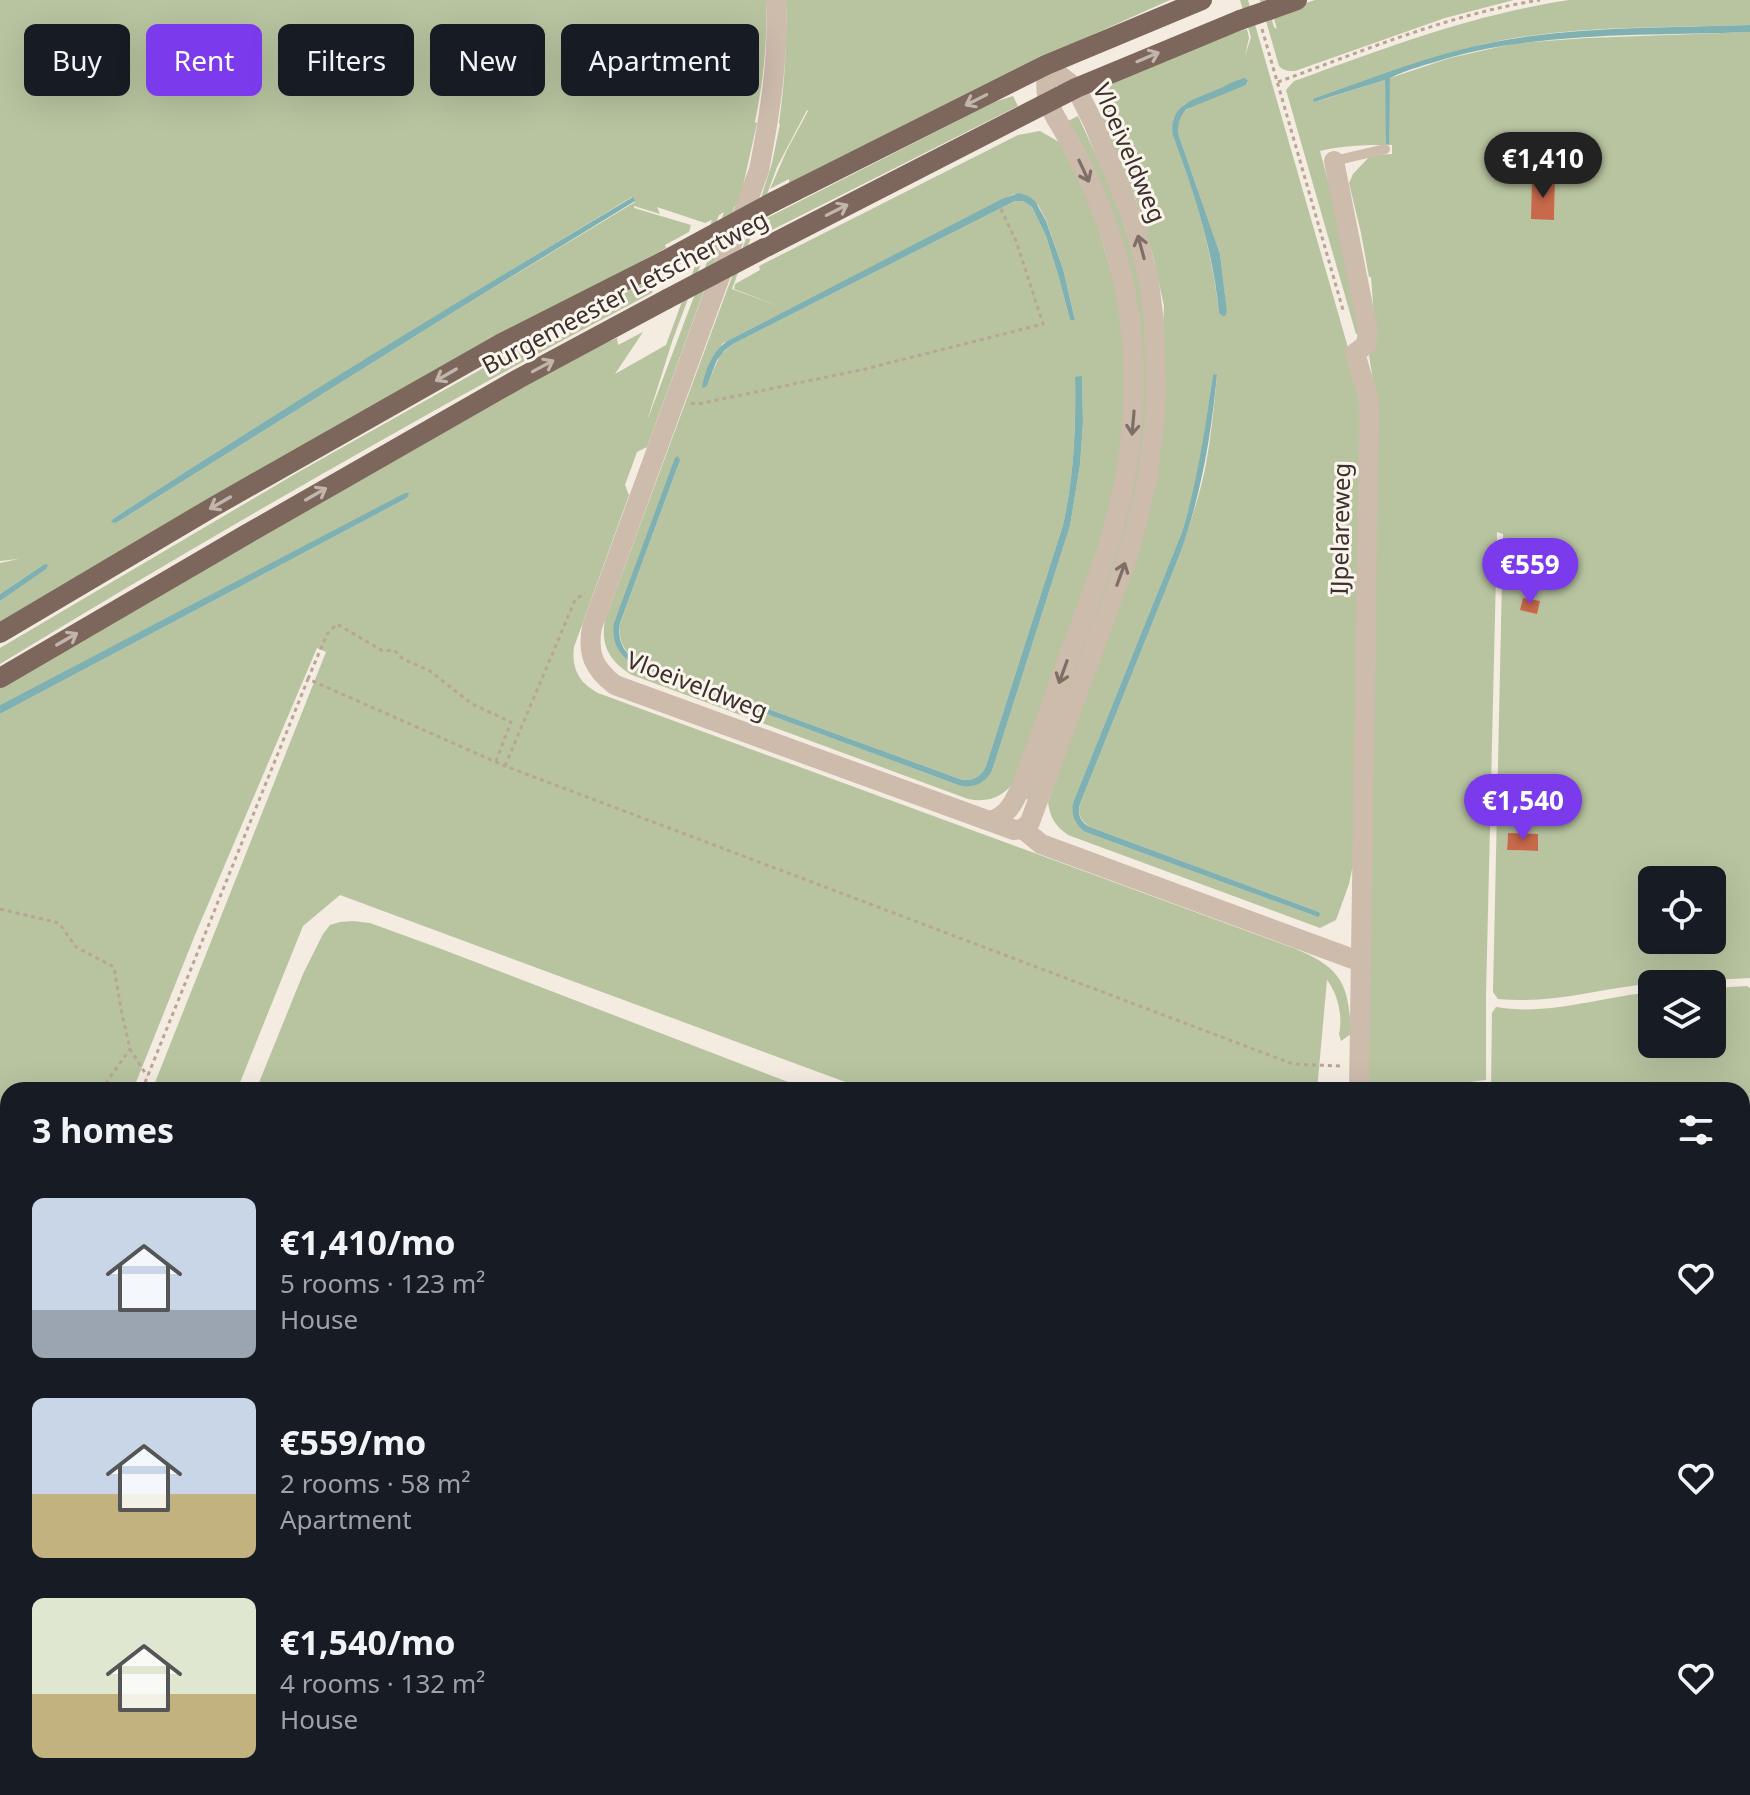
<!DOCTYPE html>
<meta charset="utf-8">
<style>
body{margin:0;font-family:"Noto Sans",sans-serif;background:#242831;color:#f1f3f6;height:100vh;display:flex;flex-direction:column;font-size:30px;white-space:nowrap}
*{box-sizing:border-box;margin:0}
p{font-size:26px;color:#9ea1a6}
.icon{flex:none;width:44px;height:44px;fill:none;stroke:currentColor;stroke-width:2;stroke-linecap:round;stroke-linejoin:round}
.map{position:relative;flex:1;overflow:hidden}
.side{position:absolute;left:0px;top:1082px;width:1750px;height:714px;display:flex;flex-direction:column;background:#171b24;border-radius:24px 24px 0 0;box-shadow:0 8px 32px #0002}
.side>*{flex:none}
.guide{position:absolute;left:24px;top:24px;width:800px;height:72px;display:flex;gap:16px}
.buttons{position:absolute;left:1638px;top:866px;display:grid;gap:16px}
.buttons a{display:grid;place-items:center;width:88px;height:88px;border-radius:12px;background:#171b24;box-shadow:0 8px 32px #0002;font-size:40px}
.price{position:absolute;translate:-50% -68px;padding:0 18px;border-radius:28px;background:#7c3aed;color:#fff;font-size:26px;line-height:52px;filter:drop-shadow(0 2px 4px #0008)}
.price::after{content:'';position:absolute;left:50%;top:48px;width:24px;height:18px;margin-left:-12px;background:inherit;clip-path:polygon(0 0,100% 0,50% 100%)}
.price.current{background:#222;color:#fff}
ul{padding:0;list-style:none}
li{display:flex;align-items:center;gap:24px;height:200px;padding:0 32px}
li span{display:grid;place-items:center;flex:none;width:224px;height:160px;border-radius:12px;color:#555}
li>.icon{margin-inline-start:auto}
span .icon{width:96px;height:96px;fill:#fffc;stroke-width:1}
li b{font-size:34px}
h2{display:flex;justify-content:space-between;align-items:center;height:96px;padding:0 32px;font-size:34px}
.pill{padding:0 28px;border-radius:12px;background:#171b24;box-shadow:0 8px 32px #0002;font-size:28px;line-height:72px}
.pill.current{background:#7c3aed;color:#fff}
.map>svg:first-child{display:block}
.green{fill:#b8c4a0;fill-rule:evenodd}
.water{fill:#7fb0b2}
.building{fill:#c8694b}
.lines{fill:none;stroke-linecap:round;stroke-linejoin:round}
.path{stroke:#b9a596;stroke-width:3;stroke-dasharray:4 4;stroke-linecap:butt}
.service{stroke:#cdbbac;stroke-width:10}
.minor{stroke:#cdbbac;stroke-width:20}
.primary{stroke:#7d675c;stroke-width:20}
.primary-bridge{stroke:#7d675c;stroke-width:20}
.oneway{stroke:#c2b5ac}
.oneway2{stroke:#7d6f65}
.labels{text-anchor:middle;stroke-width:6;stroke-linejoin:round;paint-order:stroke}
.street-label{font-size:24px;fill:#3b302b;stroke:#fbf5ee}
</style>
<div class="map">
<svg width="1750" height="1795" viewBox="0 0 1750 1795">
<rect width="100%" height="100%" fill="#f4ebe1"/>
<!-- green -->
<g class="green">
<path d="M0 0H766C768 41 763 82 755 122L757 123 739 204 734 207 733 211 647 447 637 452 625 485 629 495 574 647C571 668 579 683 598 693L1296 949C1342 968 1349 985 1351 1034L1341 1041 1339 1034C1343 1017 1338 994 1327 980L1317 1090H867L340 895 303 926 237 1090H152L326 652 317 648 195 935 133 1090H8V1400L0 1420V714L407 498 405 494 0 705V686L579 354 617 338 618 345 643 332 615 374 666 345 712 220 705 223 657 207 660 214 634 206V208L691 225 689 232 665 245 666 248 536 318 0 626V601L48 566 43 565 0 594V563L18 559 0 561ZM632 197 635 202 465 305 116 523 114 518C284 407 458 302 632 197ZM724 212 707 262 647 421 672 342 719 215Z"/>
<path d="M786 0H1170L1045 56 789 184V179L770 189 787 150 808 111 807 110 777 167 732 289 786 309 734 289 735 284 760 270 759 266 1018 135 1040 131 1059 142 1089 196 1120 302 1128 393 1114 503 1016 779C1004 797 989 803 968 799L632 675C610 662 600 645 605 620L760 201 772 163 780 124 779 123C785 82 787 42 786 0ZM1014 194 1038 205 1046 220 1063 269 1075 320H1070L1059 278 1046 236 1032 207 1023 201H1015L733 344 720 355 707 386 722 344 727 341ZM1075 377H1082L1083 423 1080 465 1070 526 992 771 982 782 958 785 637 666C618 656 617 643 614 623L680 460 620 623C618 640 623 651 637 661L960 779C972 782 981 777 986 766L1063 525C1074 476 1076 428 1075 377Z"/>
<path d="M1240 0H1248L1349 351 1361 411 1353 865 1349 884 1336 920 1320 928 1068 835C1055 826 1050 817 1048 802L1133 563 1162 348 1164 306 1153 256 1136 200 1101 122C1099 104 1103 93 1117 80L1239 31 1247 29 1249 38 1245 56 1251 37ZM1248 82 1246 85C1230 91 1189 102 1181 116 1177 123 1178 129 1179 136L1220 254 1227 314 1219 313C1212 252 1196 193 1173 136V120L1185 104ZM1213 374 1217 376C1214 407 1211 438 1205 469 1199 498 1189 526 1180 554L1080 804C1077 815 1081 821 1090 827L1319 912 1315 916 1085 832C1074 824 1071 813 1074 800L1182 532 1194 491 1202 450Z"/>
<path d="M1260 0H1266L1274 27 1277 29 1274 19 1288 9 1315 0H1514L1445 18 1295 71C1289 71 1284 71 1279 66Z"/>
<path d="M1569 0H1750V25C1663 28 1574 25 1488 43 1429 56 1372 81 1315 102L1385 80 1387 144 1390 78 1450 58 1516 43 1587 38 1750 32V978C1713 980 1675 980 1639 985 1591 991 1547 1004 1498 999L1493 992 1503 534 1497 532 1486 995V1080L1470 1082V1090H1367L1376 398 1369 356 1374 347V316L1371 277H1369L1361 233 1349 183 1353 174 1371 155 1392 154V145C1369 145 1343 145 1320 151L1334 203 1359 334H1356L1286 90 1294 81 1300 79C1388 47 1475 14 1569 0ZM1532 181 1555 182 1554 219ZM1508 834H1538V851L1507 850ZM1652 880H1712V940H1652Z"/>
<path d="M1013 96 1018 106 760 236 761 229 770 222 769 219 764 221 765 219 994 102Z"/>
<path d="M1078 116 1117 201 1137 266 1151 354 1141 491 1033 801 1022 797 1108 562 1138 356 1066 122Z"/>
<path d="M670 269 660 278 661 280 656 283 652 293C431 409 214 534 0 664V648L295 474 512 352Z"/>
<path d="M353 921 370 923 436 947 809 1090H256L303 974 323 934 330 925 340 922Z"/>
<path d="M1747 986 1750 988V1616L1742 1617V1090H1491L1492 1013 1496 1007C1547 1016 1602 997 1652 992V1044H1712V988Z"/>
<path d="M8 1452V1632L0 1628V1472Z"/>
<path d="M1750 1624V1795H1543L1555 1793 1553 1788H1742V1631L1748 1632Z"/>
<path d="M0 1642 8 1644V1788H379L397 1795H0Z"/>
<path d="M411 1788H909L905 1795H429Z"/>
<path d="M982 1788H1190L1191 1794 998 1795Z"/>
<path d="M1237 1788H1486L1488 1795H1226Z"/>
</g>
<!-- water -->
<g class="water">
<path d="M1750 25V32C1650 36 1545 31 1448 58 1429 64 1408 69 1390 78L1389 144H1386L1385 80 1314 102 1313 99C1372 78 1432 54 1494 42 1578 26 1665 28 1750 25Z"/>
<path d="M1245 78 1248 81 1246 85 1187 109C1179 117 1177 125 1179 136L1220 254 1227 312 1226 315 1223 316 1219 313C1213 251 1195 194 1173 136 1168 105 1193 100 1216 90 1226 86 1235 80 1245 78Z"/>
<path d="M1019 193 1028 196 1035 201 1046 221 1063 269 1075 320H1070L1059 278 1046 236 1032 207 1023 201H1015L733 344 724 351 717 360 707 386 702 388C705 370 712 352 727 341L1002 199Z"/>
<path d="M633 197 635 201 465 305 116 523 111 522 114 518C284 407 458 301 633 197Z"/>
<path d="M1213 374 1217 375C1211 437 1201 495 1180 554L1080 804C1077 814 1080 822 1090 827L1319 912 1320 915 1318 917 1085 832C1074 824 1070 813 1074 800L1182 532C1198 480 1205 428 1213 374Z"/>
<path d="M1082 376 1083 423 1080 465 1070 526 992 771C984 784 973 789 958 785L637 666C619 657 611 642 614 623L675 458 678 456 680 460 620 623C617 640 623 652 637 661L960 779C972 782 981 777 986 766L1063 525C1074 476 1076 427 1075 377Z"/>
<path d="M405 493H409L407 498 0 714V705Z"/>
<path d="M47 564 48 566 46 569 0 601V594L43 565Z"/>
</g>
<!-- building -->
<g class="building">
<path d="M1532 180 1555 181 1554 220 1531 219Z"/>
<path d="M1523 598 1540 601 1537 614 1520 610Z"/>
<path d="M1508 833 1538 834V851L1507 850Z"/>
</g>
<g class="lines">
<!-- path -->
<g class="path">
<path d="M1262 29 1343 310"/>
<path d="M1278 82C1363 51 1450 14 1540 0"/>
<path d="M691 403 698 404 865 369 1043 324 1016 241 1001 209"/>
<path d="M308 679 327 634 337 624 383 651 394 650 403 659 430 671 472 704 511 722 496 761"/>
<path d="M505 766 575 600 585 593"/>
<path d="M0 909 59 923 76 947 114 967 121 1009 130 1049 147 1076"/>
<path d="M101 1090 130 1049"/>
<path d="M142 1090 308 679 505 766 1293 1064 1340 1066"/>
<path d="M0 1270 8 1251"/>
<path d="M0 1438 8 1418"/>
<path d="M0 1584 8 1587"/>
<path d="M0 1637 8 1640"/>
<path d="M4 1639 8 1629"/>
<path d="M388 1788 406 1795"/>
<path d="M508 1788 525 1795"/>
</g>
<!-- service -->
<path class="service" d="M1334 161 1385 149"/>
<!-- minor -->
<g class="minor">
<path d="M776 0C779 58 770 113 759 170L592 627C587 654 594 669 615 685L1014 830 1023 829 1030 822 1125 564 1135 530 1147 480 1155 418 1156 387 1154 323 1149 282 1135 225 1093 122 1076 88 1046 65"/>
<path d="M1334 161 1368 331 1366 345 1355 353 1368 397 1369 415 1359 1090"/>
<path d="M991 821C1010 814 1014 801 1023 783L1105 557C1141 444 1146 329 1104 216 1094 190 1082 164 1068 139 1062 127 1052 114 1048 101 1045 90 1047 76 1046 65"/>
<path d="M1023 829 1041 844 1361 962"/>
<path d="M1213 1795 1224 1788"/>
</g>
<!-- primary -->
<g class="primary">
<path d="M1269 10 1297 0"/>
<path d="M773 202 1046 65 1202 0"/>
<path d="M768 246 1076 88 1240 20"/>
<path d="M0 633 213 507 502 343 664 261"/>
<path d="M0 678 247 534 518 379 667 299"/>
</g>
<!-- primary-bridge -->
<g class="primary-bridge">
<path d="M1240 20 1269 10"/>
<path d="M664 261 773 202"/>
<path d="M667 299 768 246"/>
</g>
</g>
<!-- one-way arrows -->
<defs><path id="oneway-shaft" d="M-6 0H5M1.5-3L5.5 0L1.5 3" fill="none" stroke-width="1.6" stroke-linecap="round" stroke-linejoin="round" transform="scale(2)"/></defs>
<g class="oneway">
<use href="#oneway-shaft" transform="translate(1148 57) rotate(-23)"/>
<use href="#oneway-shaft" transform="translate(976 100) rotate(153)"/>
<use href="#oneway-shaft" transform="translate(837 210) rotate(-27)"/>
<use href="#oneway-shaft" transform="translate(543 366) rotate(-28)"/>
<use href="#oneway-shaft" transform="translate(446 375) rotate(150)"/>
<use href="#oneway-shaft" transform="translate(316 494) rotate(-30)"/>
<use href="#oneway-shaft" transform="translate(220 503) rotate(150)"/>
<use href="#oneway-shaft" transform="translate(67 639) rotate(-30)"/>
</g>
<g class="oneway2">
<use href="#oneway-shaft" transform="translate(1084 171) rotate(65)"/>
<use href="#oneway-shaft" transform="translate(1141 247) rotate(-105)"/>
<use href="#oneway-shaft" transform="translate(1133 423) rotate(95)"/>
<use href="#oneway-shaft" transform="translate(1121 574) rotate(-70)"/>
<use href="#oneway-shaft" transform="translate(1063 672) rotate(110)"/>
</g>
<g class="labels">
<!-- street labels -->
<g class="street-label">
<text transform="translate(1129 153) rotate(67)" y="8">Vloeiveldweg</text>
<text transform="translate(625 293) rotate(-28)" y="8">Burgemeester Letschertweg</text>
<text transform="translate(1341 529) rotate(-89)" y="8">IJpelareweg</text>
<text transform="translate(697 686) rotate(21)" y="8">Vloeiveldweg</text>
</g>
</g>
</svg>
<div class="buttons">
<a><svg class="icon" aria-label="locate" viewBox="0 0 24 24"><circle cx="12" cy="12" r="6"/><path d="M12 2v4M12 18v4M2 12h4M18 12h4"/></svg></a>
<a><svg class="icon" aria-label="layers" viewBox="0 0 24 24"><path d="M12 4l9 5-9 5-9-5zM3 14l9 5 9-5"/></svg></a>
</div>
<b class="price current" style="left:1543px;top:200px">€1,410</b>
<b class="price" style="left:1530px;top:606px">€559</b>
<b class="price" style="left:1523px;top:842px">€1,540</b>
<div class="guide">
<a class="pill">Buy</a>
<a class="pill current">Rent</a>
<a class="pill">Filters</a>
<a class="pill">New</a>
<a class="pill">Apartment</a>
</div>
<section class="side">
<h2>3 homes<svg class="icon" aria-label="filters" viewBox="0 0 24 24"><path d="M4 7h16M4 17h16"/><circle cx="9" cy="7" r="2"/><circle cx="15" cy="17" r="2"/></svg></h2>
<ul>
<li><span style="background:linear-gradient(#c9d6e8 70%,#9aa5b1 0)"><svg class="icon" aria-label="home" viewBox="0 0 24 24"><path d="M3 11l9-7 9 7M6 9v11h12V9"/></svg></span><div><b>€1,410/mo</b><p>5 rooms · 123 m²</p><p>House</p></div><svg class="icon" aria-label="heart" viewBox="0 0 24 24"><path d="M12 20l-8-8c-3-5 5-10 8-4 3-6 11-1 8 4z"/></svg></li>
<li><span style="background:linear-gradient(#c9d6e8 60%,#c2b280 0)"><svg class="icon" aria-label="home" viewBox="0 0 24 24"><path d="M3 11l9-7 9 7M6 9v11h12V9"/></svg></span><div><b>€559/mo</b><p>2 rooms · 58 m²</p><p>Apartment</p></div><svg class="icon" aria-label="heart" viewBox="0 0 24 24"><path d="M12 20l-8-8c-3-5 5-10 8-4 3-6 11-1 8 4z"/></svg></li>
<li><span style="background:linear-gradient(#dfe7d0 60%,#c2b280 0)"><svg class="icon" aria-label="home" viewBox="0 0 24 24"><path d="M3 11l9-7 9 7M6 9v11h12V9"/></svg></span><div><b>€1,540/mo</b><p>4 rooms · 132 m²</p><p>House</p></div><svg class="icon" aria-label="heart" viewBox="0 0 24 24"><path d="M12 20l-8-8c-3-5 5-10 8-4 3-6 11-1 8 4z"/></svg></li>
</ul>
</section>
</div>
